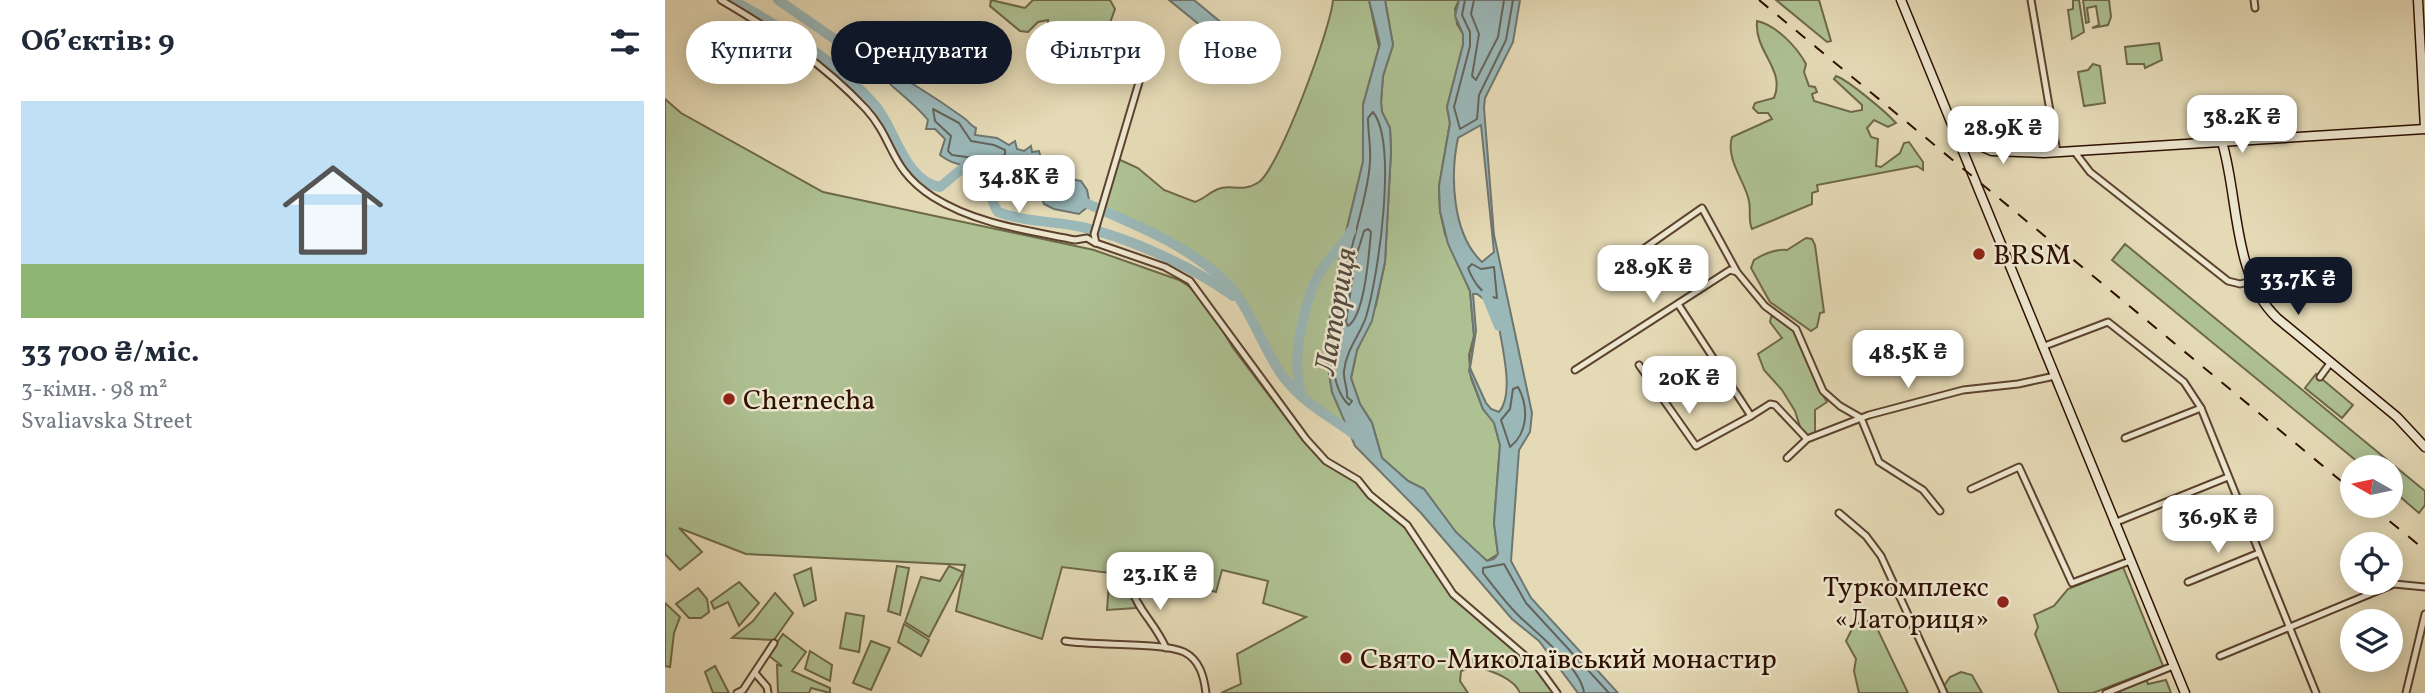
<!DOCTYPE html>
<html lang="uk">
<meta charset="utf-8">
<style>
body{margin:0;font-family:Vollkorn,serif;background:#f6f6f7;color:#1f2937;height:100vh;display:flex;flex-direction:column;font-size:26px;white-space:nowrap}
*{box-sizing:border-box;margin:0}
p{font-size:23px;color:#747a83}
.icon{flex:none;width:38px;height:38px;fill:none;stroke:currentColor;stroke-width:2;stroke-linecap:round;stroke-linejoin:round}
.map{position:relative;flex:1;overflow:hidden}
.side{display:flex;flex-direction:column;background:#fff;width:665px}
.side>*{flex:none}
.top-card{position:absolute;left:21px;top:21px;width:665px;height:63px;display:flex;gap:14px}
.needle{width:46px;rotate:279deg}
.buttons{position:absolute;left:1675px;top:455px;display:grid;gap:14px}
.buttons a{display:grid;place-items:center;width:63px;height:63px;border-radius:50%;background:#fff;box-shadow:0 4px 18px #0003;font-size:35px}
.price{position:absolute;translate:-50% -60px;padding:0 16px;border-radius:14px;background:#fff;color:#222;font-size:23px;line-height:46px;filter:drop-shadow(0 2px 4px #0008)}
.price::after{content:'';position:absolute;left:50%;top:42px;width:21px;height:16px;margin-left:-10px;background:inherit;clip-path:polygon(0 0,100% 0,50% 100%)}
.price.active{background:#111827;color:#fff}
ul{padding:0;list-style:none}
li{display:grid;align-content:center;gap:14px;height:371px;padding:0 21px}
li span{display:grid;place-items:center;height:217px;border-radius:0px;color:#555}
li>.icon{margin-inline-start:auto}
span .icon{width:126px;height:126px;fill:#fffc;stroke-width:1}
li b{font-size:30px}
h2{display:flex;justify-content:space-between;align-items:center;height:84px;padding:0 21px;font-size:30px}
.tag{padding:0 24px;border-radius:32px;background:#fff;box-shadow:0 4px 18px #0003;font-size:24px;line-height:63px}
.tag.active{background:#111827;color:#fff}
main{display:flex;flex:1;min-height:0}
.map>svg:first-child{display:block}
.green{fill:#aec193;stroke:#6e684a;stroke-width:2}
.water{fill:#9bb8b9;stroke:#6f756f;stroke-width:2;fill-rule:evenodd}
.lines{fill:none;stroke-linecap:round;stroke-linejoin:round}
.shore{stroke:#64645c;stroke-width:2}
.river{stroke:#9bb8b9;stroke-width:10}
.street-casing{stroke:#5c422e;stroke-width:9}
.secondary-casing{stroke:#2e1000;stroke-width:11}
.street{stroke:#eee7d0;stroke-width:5}
.secondary{stroke:#eee7d0;stroke-width:8}
.rail{stroke:#2e1000;stroke-width:2;stroke-dasharray:12 12;stroke-linecap:butt}
.poi-dot{fill:#8f2418;stroke:#eee7d0;stroke-width:2.5}
.labels{text-anchor:middle;stroke-width:5;stroke-linejoin:round;paint-order:stroke}
.poi-label{font-size:28px;fill:#2e1000;stroke:#eee7d0;text-anchor:start}
.water-label{font-size:30px;font-style:italic;fill:#544b41;stroke:#eee7d0}
</style>
<main>
<section class="side">
<h2>Об’єктів: 9<svg class="icon" aria-label="filters" viewBox="0 0 24 24"><path d="M4 7h16M4 17h16"/><circle cx="9" cy="7" r="2"/><circle cx="15" cy="17" r="2"/></svg></h2>
<ul>
<li><span style="background:linear-gradient(#bfe0f5 75%,#8fb573 0)"><svg class="icon" aria-label="home" viewBox="0 0 24 24"><path d="M3 11l9-7 9 7M6 9v11h12V9"/></svg></span><div><b>33 700 ₴/міс.</b><p>3-кімн. · 98 m²</p><p>Svaliavska Street</p></div></li>
</ul>
</section>
<div class="map">
<svg width="1760" height="693" viewBox="0 0 1760 693">
<rect width="100%" height="100%" fill="#e5dab6"/>
<filter id="stains"><feTurbulence type="fractalNoise" baseFrequency=".00286" numOctaves="4"/><feColorMatrix values="0 0 0 0 .2 0 0 0 0 .09 0 0 0 0 .02 0 0 0 .5 -.17"/></filter>
<radialGradient id="worn" r=".72"><stop offset=".6" stop-color="#630" stop-opacity="0"/><stop offset="1" stop-color="#630" stop-opacity=".3"/></radialGradient>
<!-- green -->
<g class="green">
<path d="M326 0 360 8 368 0H445L450 9 442 31 434 38C417 37 407 49 390 45L382 32 383 20 373 22 363 32 355 31 325 6Z"/>
<path d="M668 0H704L714 47 698 105V162L675 257 660 347 667 392 685 432 642 403 636 392 618 377 562 283 520 251 439 211 453 159 473 168 499 190 530 202C539 199 545 192 553 189 566 183 576 194 594 182 614 168 666 28 668 0Z"/>
<path d="M720 0H794L790 9 792 24 798 34V45L782 107 785 123 774 186 775 211 780 234 805 291 809 336 804 355 806 378 818 409 829 422 835 445 829 523 833 554 822 561 790 532 759 489 743 481 717 458 707 423 695 404 686 378 692 350 711 305 720 262 726 151 725 128 717 112 716 102 718 76 728 45Z"/>
<path d="M1111 0H1154L1166 41 1162 42Z"/>
<path d="M1408 0H1414L1419 32 1407 39 1403 10 1408 9Z"/>
<path d="M1418 0H1444L1446 17 1443 25 1427 28 1434 25 1431 6 1422 8 1424 22 1421 23Z"/>
<path d="M1092 21C1111 25 1132 47 1141 64L1139 72 1144 86 1150 87 1152 92 1147 94 1149 101 1186 112 1197 110V105L1169 79 1171 76C1183 80 1221 112 1231 123L1223 127 1209 120 1202 128 1206 137 1213 139 1211 166 1216 167 1235 153 1239 143 1244 142 1258 162V170L1252 166 1152 185 1153 191 1147 193V204L1087 229C1083 221 1086 211 1084 201 1081 183 1060 159 1067 137L1107 119 1103 113H1093L1088 108 1090 103 1109 98C1121 69 1089 52 1092 21Z"/>
<path d="M1494 43 1497 60 1480 68 1479 64H1462L1460 47Z"/>
<path d="M1428 64 1435 66 1440 103 1419 106 1413 72 1423 70Z"/>
<path d="M0 99 16 113 158 192 429 250 514 280 525 287 547 313 568 348 638 440 658 462 692 482 741 527 785 594 869 667 889 693H855C849 678 826 671 811 666L796 671 795 681 803 693H556L576 684 572 654 641 617 598 603 603 581 557 570 551 592 510 581 397 567 377 639 291 611 300 565 81 554 14 528 37 552 15 570 0 554Z"/>
<path d="M1141 238 1147 239 1150 245 1159 312 1155 313 1152 327 1146 331 1105 302 1086 268 1089 260C1100 253 1110 249 1122 250Z"/>
<path d="M1460 244 1760 491V505L1754 513 1726 489V467H1699L1447 260Z"/>
<path d="M1111 316 1133 335 1151 383 1162 402 1150 410V433L1142 436 1137 433 1130 411 1117 390 1099 370 1093 354 1117 338 1105 322 1106 317Z"/>
<path d="M1651 374 1688 405 1677 418 1640 388Z"/>
<path d="M232 566 244 568 235 615 223 611Z"/>
<path d="M284 566 298 572 264 637 240 622 256 577 275 581Z"/>
<path d="M1458 567 1498 666 1428 693H1394L1370 634 1373 627 1369 615 1389 606 1403 589Z"/>
<path d="M146 568 151 600 139 606 129 575Z"/>
<path d="M74 582 94 603 74 626 63 602 49 609 46 602Z"/>
<path d="M460 582H464L471 608 442 610 444 583 460 585Z"/>
<path d="M33 588 42 599 44 612 36 618H24L11 604Z"/>
<path d="M110 593 128 613 109 640 67 638 88 621Z"/>
<path d="M0 603 15 617 9 633 5 667 0 666Z"/>
<path d="M181 613 199 616 194 652 175 648Z"/>
<path d="M1200 620 1210 624 1243 693H1194L1189 671 1191 659 1181 641 1189 625Z"/>
<path d="M239 624 264 640 256 656 233 642Z"/>
<path d="M118 634 141 652 127 671 165 688V693L146 688 144 693H113L112 665 117 666 103 655Z"/>
<path d="M206 641 225 648 206 690 188 683Z"/>
<path d="M145 651 167 665 165 681 140 669Z"/>
<path d="M50 666 64 693H48L40 672Z"/>
<path d="M1296 672 1307 675 1317 693H1274L1285 677Z"/>
<path d="M1480 677 1483 684 1501 680 1506 693H1441Z"/>
</g>
<!-- water -->
<g class="water">
<path d="M504 0H529L558 24 559 30 554 36 546 34Z"/>
<path d="M704 0H720L728 45 718 76 716 102 717 112 725 128 726 151 720 262 707 321 692 350 686 378 695 404 707 423 717 458 743 481 759 489 791 532 822 561 829 559 833 554 829 523 835 445 829 423 818 409 804 371 809 336 805 291 783 244 775 211 774 186 785 123 782 107 798 45V34L790 16 794 0H855L848 42 820 98 819 108 829 235 867 413 865 432 854 450 846 561 866 598 953 693H913L874 641 847 619 756 513 690 446 667 392 660 347 675 257 698 162V105L715 44ZM816 125 829 252 817 262C787 234 785 176 793 138ZM808 294H812L831 308C833 333 852 392 834 412L826 409 821 403 805 368 811 331Z"/>
<path d="M208 66C226 67 281 105 299 118 305 122 305 126 311 128L310 135 332 138 344 145 350 141 352 149 359 151 366 146 367 152 374 151 376 159C392 164 399 179 416 181L422 190 425 205 414 214 389 209 379 204 377 198 393 199 394 194 383 189V181C373 175 361 165 349 163 323 160 301 175 275 155L280 139 270 129H261L263 120C247 100 224 87 208 66Z"/>
</g>
<g class="lines">
<!-- shore -->
<g class="shore">
<path d="M800 0 797 15 805 32V46L789 107 795 129 812 119 814 95 841 40 848 0"/>
<path d="M809 0 806 14 814 34 807 76 811 80 833 37 839 0"/>
<path d="M268 109 294 123 306 141 329 145 340 150V155L323 160 287 155 283 151 286 136 270 121Z"/>
<path d="M708 112C733 143 713 278 701 317 695 335 681 350 679 371 678 380 683 388 682 397L687 401 684 405C639 363 703 218 705 161 706 147 703 132 703 118Z"/>
<path d="M703 229 706 232C704 253 700 315 683 326L681 322 690 260 699 231Z"/>
<path d="M807 264 816 269 829 267 832 298C818 297 808 281 803 268Z"/>
<path d="M853 387C864 407 863 433 845 447L836 420 845 409 848 389Z"/>
<path d="M919 693C916 667 871 633 853 615 840 602 829 587 818 573V568L839 564 861 603 944 693"/>
</g>
<!-- river -->
<g class="river">
<path d="M67 0C117 27 172 62 210 105 230 128 239 181 275 187L310 158"/>
<path d="M113 0 216 71"/>
<path d="M343 159 391 186"/>
<path d="M307 161 315 163C326 178 322 197 333 212 359 222 389 221 417 227 465 238 528 267 568 296"/>
<path d="M416 201C466 223 520 243 561 282 584 304 599 352 619 378 641 406 667 417 694 438"/>
<path d="M821 294 834 326"/>
<path d="M636 394C626 361 638 306 653 276 661 259 678 248 686 231"/>
</g>
<!-- street casing -->
<g class="street-casing">
<g id="street">
<path d="M56 0C109 31 159 64 201 109 230 141 224 169 268 197 311 224 361 230 410 240L422 238 430 243"/>
<path d="M1366 0 1392 152"/>
<path d="M1589 0 1590 8"/>
<path d="M488 35 429 234 431 243 500 267 525 281 641 439 661 461 693 480 705 495 742 525 788 594 873 667 892 693"/>
<path d="M1409 151 1425 172 1563 281 1575 284 1587 281"/>
<path d="M957 264 1037 208 1072 272 1100 306 1131 329 1158 391 1175 406 1196 418 1214 462 1258 490 1275 511"/>
<path d="M1013 304 1086 416 1105 404 1110 405 1142 439"/>
<path d="M1377 347 1443 322 1519 382 1536 408 1651 693"/>
<path d="M974 365 1031 446 1086 416"/>
<path d="M910 370 1065 270 1072 272"/>
<path d="M1655 377 1666 362"/>
<path d="M1460 438 1536 408"/>
<path d="M1122 458 1142 439 1204 415 1298 390 1353 384 1390 376"/>
<path d="M1306 489 1354 467 1407 583 1465 561"/>
<path d="M1174 513 1201 536 1216 556 1279 693"/>
<path d="M1449 523 1563 477"/>
<path d="M1523 582 1594 553"/>
<path d="M465 586C474 612 490 623 501 648"/>
<path d="M400 641C429 646 498 642 519 652 535 660 539 677 541 693"/>
<path d="M1555 656 1729 584 1760 587"/>
<path d="M90 673 102 687 103 693"/>
<path d="M72 693 78 690 109 643"/>
<path d="M1441 693 1508 666"/>
<path d="M1741 693 1760 614"/>
</g>
</g>
<!-- secondary casing -->
<g class="secondary-casing">
<g id="secondary">
<path d="M1236 0 1520 693"/>
<path d="M1753 0 1760 128"/>
<path d="M1292 136 1327 151 1379 153 1760 129"/>
<path d="M1557 142C1574 198 1567 275 1612 318L1732 417 1760 447"/>
</g>
</g>
<!-- street -->
<use href="#street" class="street"/>
<!-- secondary -->
<use href="#secondary" class="secondary"/>
<!-- rail -->
<g class="rail">
<path d="M1094 0 1687 490"/>
<path d="M1706 506 1760 550"/>
</g>
</g>
<!-- markers -->
<g class="poi-dot">
<circle cx="1314" cy="254" r="7"/>
<circle cx="64" cy="399" r="7"/>
<circle cx="1338" cy="602" r="7"/>
<circle cx="681" cy="658" r="7"/>
</g>
<g class="labels">
<!-- poi labels -->
<g class="poi-label">
<text x="1328" y="264">BRSM</text>
<text x="78" y="409">Chernecha</text>
<text x="1324" y="596" text-anchor="end">Туркомплекс<tspan x="1324" dy="32">«Латориця»</tspan></text>
<text x="695" y="668">Свято-Миколаївський монастир</text>
</g>
<!-- water labels -->
<g class="water-label">
<text transform="translate(670 311) rotate(-80)" y="10">Латориця</text>
</g>
</g>
<rect width="100%" height="100%" filter="url(#stains)"/>
<rect width="100%" height="100%" fill="url(#worn)"/>
</svg>
<div class="buttons">
<a><svg class="needle" viewBox="-14 -14 28 28"><path d="M0-13l5 13h-10z" fill="#e53935"/><path d="M0 13l5-13h-10z" fill="#747a83"/></svg></a>
<a><svg class="icon" aria-label="locate" viewBox="0 0 24 24"><circle cx="12" cy="12" r="6"/><path d="M12 2v4M12 18v4M2 12h4M18 12h4"/></svg></a>
<a><svg class="icon" aria-label="layers" viewBox="0 0 24 24"><path d="M12 4l9 5-9 5-9-5zM3 14l9 5 9-5"/></svg></a>
</div>
<b class="price" style="left:1577px;top:155px">38.2K ₴</b>
<b class="price" style="left:1338px;top:166px">28.9K ₴</b>
<b class="price" style="left:354px;top:215px">34.8K ₴</b>
<b class="price" style="left:988px;top:305px">28.9K ₴</b>
<b class="price active" style="left:1633px;top:317px">33.7K ₴</b>
<b class="price" style="left:1243px;top:390px">48.5K ₴</b>
<b class="price" style="left:1024px;top:416px">20K ₴</b>
<b class="price" style="left:1553px;top:555px">36.9K ₴</b>
<b class="price" style="left:495px;top:612px">23.1K ₴</b>
<div class="top-card">
<a class="tag">Купити</a>
<a class="tag active">Орендувати</a>
<a class="tag">Фільтри</a>
<a class="tag">Нове</a>
</div>
</div>
</main>
